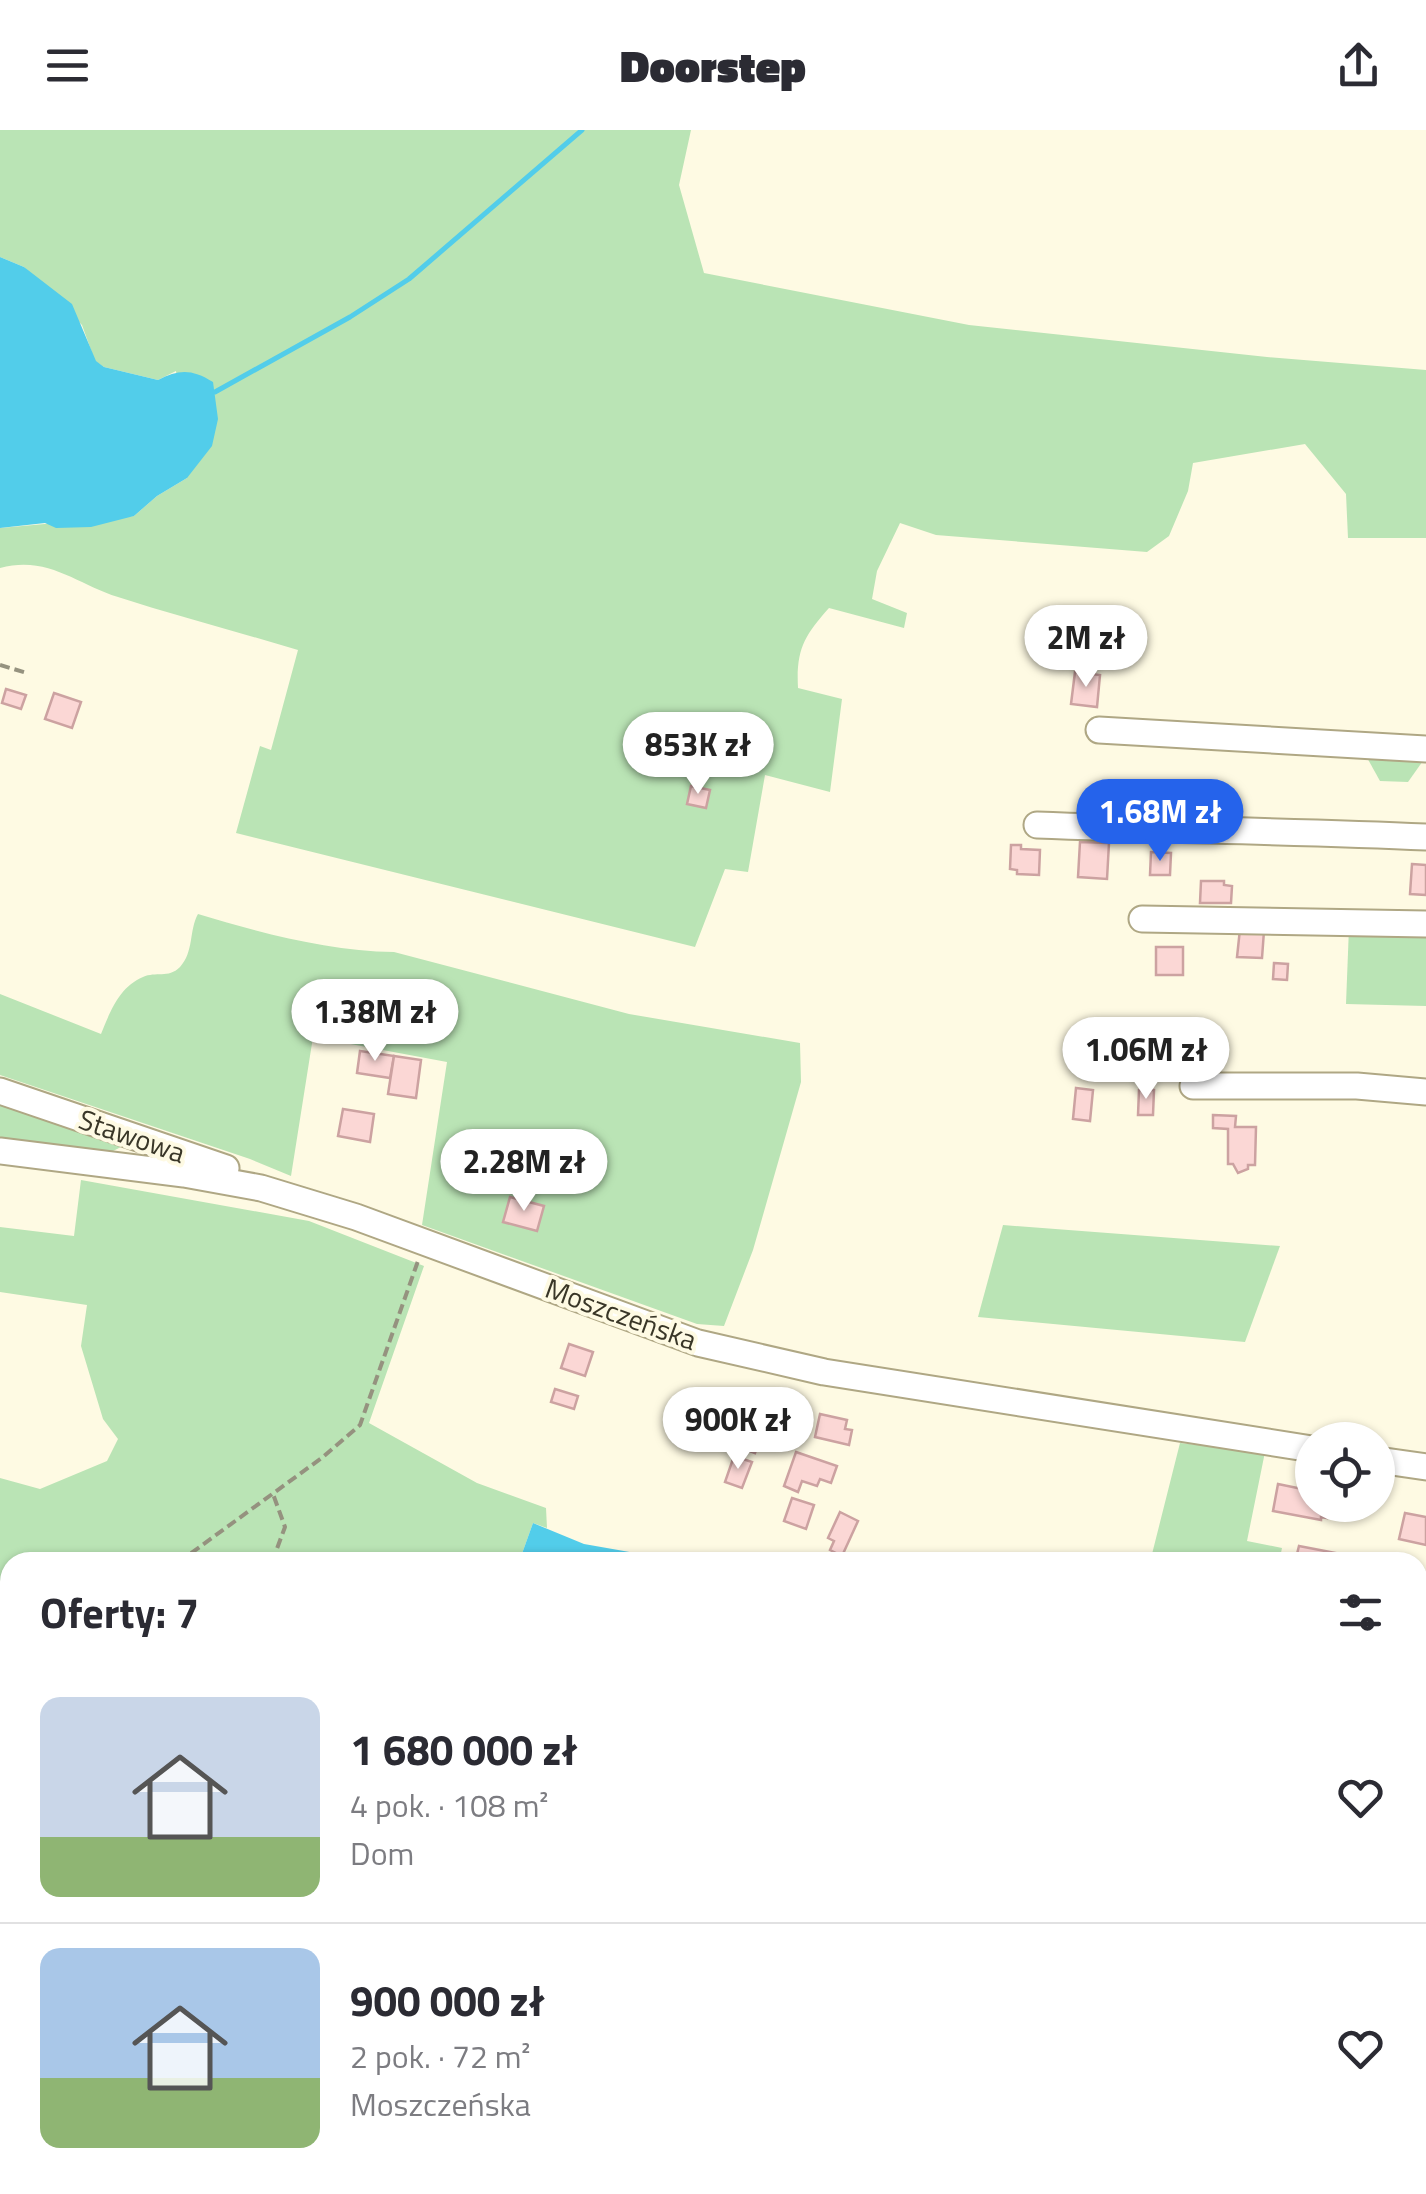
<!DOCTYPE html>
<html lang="pl">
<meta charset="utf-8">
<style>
body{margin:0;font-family:"Titillium Web",sans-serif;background:#f7f7f7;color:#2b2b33;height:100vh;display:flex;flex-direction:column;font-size:38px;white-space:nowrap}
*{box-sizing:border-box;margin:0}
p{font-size:32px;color:#7c7c81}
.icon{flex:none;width:55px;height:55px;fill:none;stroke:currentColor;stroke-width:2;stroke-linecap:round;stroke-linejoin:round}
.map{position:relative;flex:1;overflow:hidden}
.side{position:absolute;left:0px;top:1422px;width:1428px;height:642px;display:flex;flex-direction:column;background:#fff;border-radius:30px 30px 0 0;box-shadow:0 2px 8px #0004}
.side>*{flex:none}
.controls{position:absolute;left:1295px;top:1292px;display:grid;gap:20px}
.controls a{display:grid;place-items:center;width:100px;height:100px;border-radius:50%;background:#fff;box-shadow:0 2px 8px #0004;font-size:50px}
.price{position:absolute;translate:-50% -85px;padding:0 22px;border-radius:35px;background:#fff;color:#222;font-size:32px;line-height:65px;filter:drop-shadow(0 2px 5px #0008)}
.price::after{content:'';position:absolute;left:50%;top:60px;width:30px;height:22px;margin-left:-15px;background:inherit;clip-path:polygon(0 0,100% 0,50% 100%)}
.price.selected{background:#2563eb;color:#fff}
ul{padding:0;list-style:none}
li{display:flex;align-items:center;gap:30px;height:250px;padding:0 40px}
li+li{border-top:2px solid #e1e1e2}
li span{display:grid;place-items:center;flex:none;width:280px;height:200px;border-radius:20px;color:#555}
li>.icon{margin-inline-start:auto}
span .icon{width:120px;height:120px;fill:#fffc;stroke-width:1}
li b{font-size:42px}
h2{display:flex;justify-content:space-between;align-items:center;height:120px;padding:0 40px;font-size:42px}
header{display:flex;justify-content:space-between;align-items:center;height:130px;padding:0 40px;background:#fff;font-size:45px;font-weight:800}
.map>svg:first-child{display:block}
.green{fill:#bae4b5}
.water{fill:#52cdea}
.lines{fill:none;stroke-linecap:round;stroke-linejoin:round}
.stream{stroke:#52cdea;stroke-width:5}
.river{stroke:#52cdea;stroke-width:32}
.building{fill:#fbd7d5;stroke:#cca2a1;stroke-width:2.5}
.minor-casing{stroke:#afa784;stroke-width:29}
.path{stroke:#95927f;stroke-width:4;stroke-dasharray:10 5;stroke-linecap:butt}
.minor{stroke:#fff;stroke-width:25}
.labels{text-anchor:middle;stroke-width:8;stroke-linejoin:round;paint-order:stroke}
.street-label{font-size:28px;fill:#393627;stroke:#fefae3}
</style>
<header><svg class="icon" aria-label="menu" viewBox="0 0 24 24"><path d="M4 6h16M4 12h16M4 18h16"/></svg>Doorstep<svg class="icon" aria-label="share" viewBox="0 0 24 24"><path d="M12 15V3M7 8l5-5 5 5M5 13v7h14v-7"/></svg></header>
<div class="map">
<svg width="1426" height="2064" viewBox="0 0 1426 2064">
<rect width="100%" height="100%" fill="#fefae3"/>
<!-- green -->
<g class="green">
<path d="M0 0H691L679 55 704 143 969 195 1267 227 1426 240V408H1348L1346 364 1305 314 1193 333 1188 361 1169 406 1147 422 936 405 900 393 877 441 872 469 907 483 904 498 829 478C804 506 796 520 798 558L842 569 830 662 765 645 748 742 725 739 695 817 236 703 260 616 271 620 298 520C238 502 177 486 118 467 76 454 48 425 0 438V398L134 386 157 366 187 348 176 241 158 250 104 237 95 231 82 195 24 137 0 127Z"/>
<path d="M1365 624 1425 628 1408 652 1380 651Z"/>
<path d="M198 784C261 803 328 821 394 822L629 884 800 913 801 952 753 1120 724 1196 697 1194 422 1095 447 932 313 907 291 1046 250 1029 0 945V864L101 904C110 882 119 857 143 847 156 841 168 849 180 837 194 822 189 800 198 784Z"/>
<path d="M1349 797 1426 801V876L1346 874Z"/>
<path d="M7 973 119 1012 121 1017 111 1022 0 1010V975Z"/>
<path d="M81 1050 309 1091 424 1136 369 1293 477 1353 546 1378 547 1398 533 1393 519 1432H10V1535L0 1537V1348L40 1359 107 1331 118 1309 103 1289 81 1216 87 1175 0 1162V1097L74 1106Z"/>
<path d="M1003 1095 1280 1116 1245 1212 978 1187Z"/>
<path d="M1180 1313 1265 1322 1247 1411 1282 1418 1279 1432H1150Z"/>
<path d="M1418 1476 1426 1477V1581L1418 1616Z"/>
<path d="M10 1555V2055H333L341 2064H0V1557Z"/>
<path d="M1418 1810 1426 1814V2056L1418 2050Z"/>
<path d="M1314 2055H1386L1382 2064H1313Z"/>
</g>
<!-- water -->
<g class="water">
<path d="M0 127 24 137 72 174 96 231 104 237 158 250C179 239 192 239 213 252L218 289 212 316 187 348 157 366 134 386 91 397 56 398 45 393 0 398Z"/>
<path d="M533 1393 584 1414 641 1424 660 1432H519Z"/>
<path d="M349 2055H1237L1249 2064H358Z"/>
</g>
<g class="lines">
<!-- stream -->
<path class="stream" d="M215 262 350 187 409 149 582 0"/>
<!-- river -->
<path class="river" d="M1418 1839 1426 1844"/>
</g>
<!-- building -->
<g class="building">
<path d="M1075 542 1100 545 1097 577 1071 574Z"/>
<path d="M6 559 26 565 21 579 2 573Z"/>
<path d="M54 563 81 572 72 598 45 589Z"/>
<path d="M691 656 710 660 706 678 687 674Z"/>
<path d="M1080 712 1109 713 1107 749 1078 747Z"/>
<path d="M1011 715H1021V719L1040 720 1039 745 1017 744V740L1010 739Z"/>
<path d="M1151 722 1171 723 1170 745H1150Z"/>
<path d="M1412 734 1426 735V765L1410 764Z"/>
<path d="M1201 751H1224V755L1232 756 1231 773H1200Z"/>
<path d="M1240 799 1264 801 1262 828 1237 827Z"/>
<rect x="1156" y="817" width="27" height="28"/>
<path d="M1274 833 1288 834 1287 850 1273 849Z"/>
<path d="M360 921 394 926 390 948 357 943Z"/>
<path d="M394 926 421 930 416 968 388 964Z"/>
<path d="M1076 958 1093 960 1090 991 1073 989Z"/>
<path d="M1139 960H1154L1153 985H1138Z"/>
<path d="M343 979 374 984 370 1012 338 1006Z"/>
<path d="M1213 985 1236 986 1235 997H1256L1255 1035H1248V1039L1238 1043 1233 1034H1228V999L1213 998Z"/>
<path d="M519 1010 572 1023 567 1043 555 1039 553 1046 544 1044 545 1037 515 1030Z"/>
<path d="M510 1067 544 1076 537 1101 503 1092Z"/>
<path d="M569 1214 593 1222 585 1246 561 1238Z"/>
<path d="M555 1259 578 1266 574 1279 551 1272Z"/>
<path d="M760 1272 781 1279 772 1303 751 1296Z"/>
<path d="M820 1284 847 1290 845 1299 852 1300 849 1315 815 1307Z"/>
<path d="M743 1293 763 1300 755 1323 734 1315Z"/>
<path d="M796 1322 837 1336 831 1353 820 1349 817 1356 802 1351 798 1362 784 1356Z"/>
<path d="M734 1326 752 1332 742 1358 725 1352Z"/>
<path d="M1278 1354 1312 1361V1375H1329L1327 1388 1321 1387V1390L1273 1381Z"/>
<path d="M792 1368 814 1375 806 1399 784 1391Z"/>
<path d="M840 1382 858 1391 842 1426 830 1420 834 1411 828 1408Z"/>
<path d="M1405 1383 1426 1387V1415L1399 1409Z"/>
<path d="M1299 1416 1351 1426 1350 1432H1295Z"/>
<path d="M1418 1440 1426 1442V1462L1418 1460Z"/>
</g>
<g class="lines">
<!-- minor casing -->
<g class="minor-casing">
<g id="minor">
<path d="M1099 600 1426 619"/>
<path d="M1037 695C1167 700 1296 701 1426 707"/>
<path d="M1142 789 1426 794"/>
<path d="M1193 956H1357L1426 962"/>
<path d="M0 961 226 1038"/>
<path d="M0 1021 184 1044 261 1058 356 1087 698 1213 824 1242 1312 1319"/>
<path d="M1378 1330 1426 1337"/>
</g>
</g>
<!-- path -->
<g class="path">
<path d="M0 535 27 543"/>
<path d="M179 1432 323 1327 360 1295 418 1131"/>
<path d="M272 1432 285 1397 273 1364"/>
<path d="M0 1500 10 1498"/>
</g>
<!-- minor -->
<use href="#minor" class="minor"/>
</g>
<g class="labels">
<!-- street labels -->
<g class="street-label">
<text transform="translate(132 1006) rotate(19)" y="10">Stawowa</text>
<text transform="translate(621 1184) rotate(20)" y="10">Moszczeńska</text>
</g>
</g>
</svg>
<div class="controls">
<a><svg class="icon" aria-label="locate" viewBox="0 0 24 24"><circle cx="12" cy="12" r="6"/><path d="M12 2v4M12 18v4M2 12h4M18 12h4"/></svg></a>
</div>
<b class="price" style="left:1086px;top:560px">2M zł</b>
<b class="price" style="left:698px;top:667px">853K zł</b>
<b class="price selected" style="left:1160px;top:734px">1.68M zł</b>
<b class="price" style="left:375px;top:934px">1.38M zł</b>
<b class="price" style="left:1146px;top:972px">1.06M zł</b>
<b class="price" style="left:524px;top:1084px">2.28M zł</b>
<b class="price" style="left:738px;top:1342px">900K zł</b>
<section class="side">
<h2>Oferty: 7<svg class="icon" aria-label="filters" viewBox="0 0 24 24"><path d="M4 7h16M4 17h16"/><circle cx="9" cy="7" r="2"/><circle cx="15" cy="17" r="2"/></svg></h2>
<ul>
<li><span style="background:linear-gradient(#c9d6e8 70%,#8fb573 0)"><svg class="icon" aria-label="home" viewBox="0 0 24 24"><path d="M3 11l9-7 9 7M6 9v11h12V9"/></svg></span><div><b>1 680 000 zł</b><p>4 pok. · 108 m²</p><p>Dom</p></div><svg class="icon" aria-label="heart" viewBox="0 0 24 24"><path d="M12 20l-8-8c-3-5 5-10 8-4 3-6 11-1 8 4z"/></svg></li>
<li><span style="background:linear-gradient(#a9c7e8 65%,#8fb573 0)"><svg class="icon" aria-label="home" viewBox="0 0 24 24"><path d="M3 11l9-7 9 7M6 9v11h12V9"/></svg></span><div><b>900 000 zł</b><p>2 pok. · 72 m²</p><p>Moszczeńska</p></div><svg class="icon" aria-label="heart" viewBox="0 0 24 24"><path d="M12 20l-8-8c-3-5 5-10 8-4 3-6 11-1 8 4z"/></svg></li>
</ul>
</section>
</div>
